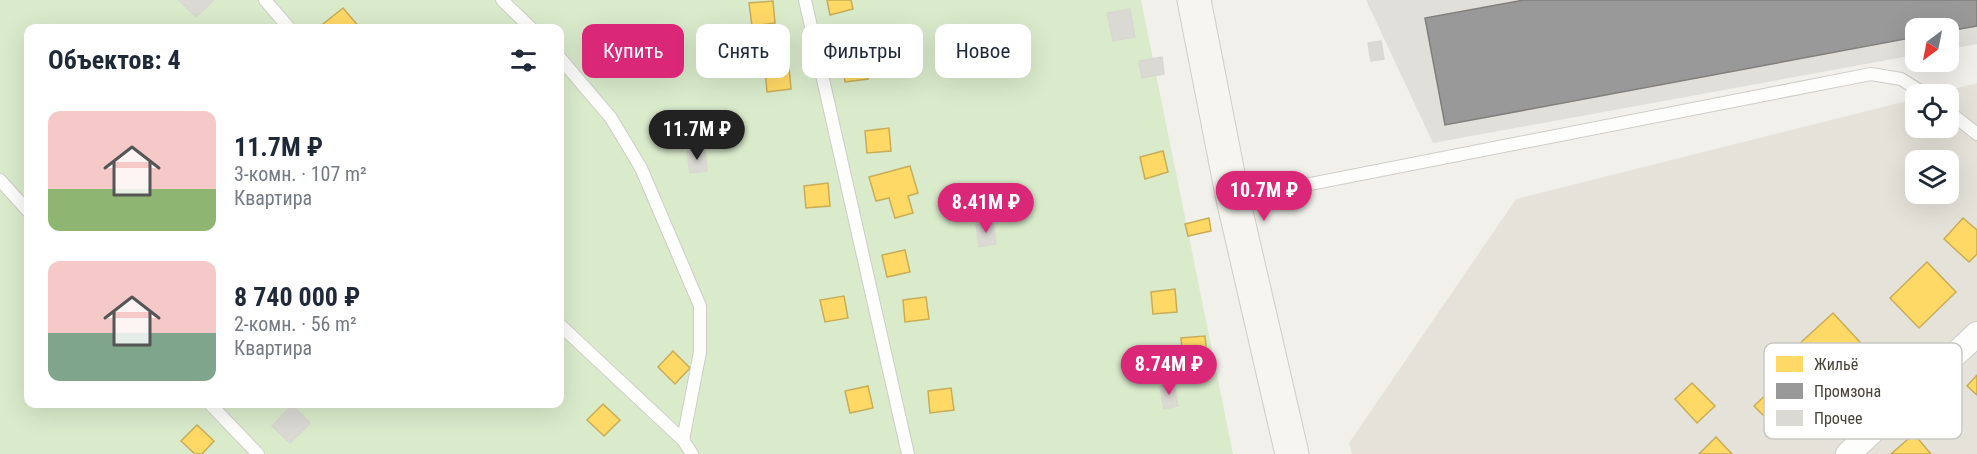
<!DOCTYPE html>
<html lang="ru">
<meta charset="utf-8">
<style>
body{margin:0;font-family:"Roboto Condensed",sans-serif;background:#f2f2f3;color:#1f2937;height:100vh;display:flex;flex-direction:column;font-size:22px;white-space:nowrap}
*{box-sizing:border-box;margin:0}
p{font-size:20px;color:#747a83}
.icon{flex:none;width:33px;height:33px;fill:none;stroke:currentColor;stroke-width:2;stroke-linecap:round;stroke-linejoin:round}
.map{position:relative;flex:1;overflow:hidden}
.drawer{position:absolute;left:24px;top:24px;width:540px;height:384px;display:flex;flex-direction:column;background:#fff;border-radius:12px;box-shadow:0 6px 24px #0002}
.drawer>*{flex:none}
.hud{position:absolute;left:582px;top:24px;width:570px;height:54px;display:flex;gap:12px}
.needle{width:39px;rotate:212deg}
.fabs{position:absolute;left:1905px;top:18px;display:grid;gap:12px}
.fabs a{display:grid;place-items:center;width:54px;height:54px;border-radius:12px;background:#fff;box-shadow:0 6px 24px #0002;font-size:30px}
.price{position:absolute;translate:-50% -51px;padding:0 14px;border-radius:21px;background:#db2777;color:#fff;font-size:20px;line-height:39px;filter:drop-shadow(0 2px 3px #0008)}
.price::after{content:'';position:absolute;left:50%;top:36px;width:18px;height:14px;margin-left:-9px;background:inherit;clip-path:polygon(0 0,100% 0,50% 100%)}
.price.current{background:#222;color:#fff}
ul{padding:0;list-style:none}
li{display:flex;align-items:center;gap:18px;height:150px;padding:0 24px}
li span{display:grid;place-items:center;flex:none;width:168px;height:120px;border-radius:12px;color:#555}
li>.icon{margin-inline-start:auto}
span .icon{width:72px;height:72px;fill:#fffc;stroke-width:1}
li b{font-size:26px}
h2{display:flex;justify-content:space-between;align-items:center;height:72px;padding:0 24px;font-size:26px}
.pill{padding:0 21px;border-radius:12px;background:#fff;box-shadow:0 6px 24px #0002;font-size:21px;line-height:54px}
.pill.current{background:#db2777;color:#fff}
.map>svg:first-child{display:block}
.residential{fill:#e5e3d9;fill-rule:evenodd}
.industrial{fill:#e1dfd9}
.green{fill:#daebcc;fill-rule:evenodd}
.homes{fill:#ffd966;stroke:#c8ac58;stroke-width:1.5}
.industry{fill:#999;stroke:#807f7c;stroke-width:1.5}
.building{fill:#dbd9d3;stroke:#d9d7d1;stroke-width:1.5}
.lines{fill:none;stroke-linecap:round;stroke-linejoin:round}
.lane-casing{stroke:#cdccc7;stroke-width:14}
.street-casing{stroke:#cdccc7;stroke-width:26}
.secondary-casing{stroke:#d0cec2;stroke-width:35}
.lane{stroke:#fdfdfc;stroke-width:12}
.street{stroke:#fdfdfc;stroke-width:24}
.secondary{stroke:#f6f5ef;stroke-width:33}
.key{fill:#fff;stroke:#c8c7c3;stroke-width:1.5}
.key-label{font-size:16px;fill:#474337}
</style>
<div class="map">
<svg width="1977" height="454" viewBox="0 0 1977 454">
<rect width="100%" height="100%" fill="#f1f0eb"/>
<!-- residential -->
<path class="residential" d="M1977 83V454H1352L1349 443 1516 199 1915 99 1916 128H1948V94H1933ZM1916 160H1948V194H1916Z"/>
<!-- industrial -->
<path class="industrial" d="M1366 0H1977V44L1949 49 1948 28H1916L1915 55 1433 143Z"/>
<!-- green -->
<path class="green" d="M0 0H1141L1233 454H0ZM28 28H560V404H28Z"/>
<!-- homes -->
<g class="homes">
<path d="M827 0H851L853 9 830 15Z"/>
<path d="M773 1 775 23 752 26 749 3Z"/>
<path d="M343 8 360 28H318Z"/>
<path d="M866 57 868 79 845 82 842 60Z"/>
<path d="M789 67 791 89 767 92 765 69Z"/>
<path d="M889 128 891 151 867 153 865 131Z"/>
<path d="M1163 151 1168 172 1145 179 1140 157Z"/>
<path d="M910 166 918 193 908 196 913 213 895 218 889 198 876 201 869 177Z"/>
<path d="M828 183 830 206 806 208 804 186Z"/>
<path d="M1209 218 1211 231 1188 236 1185 224Z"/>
<path d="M1963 218 1977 230V254L1969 262 1944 239Z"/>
<path d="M905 250 910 272 887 277 882 255Z"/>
<path d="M1927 262 1956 292 1919 328 1890 298Z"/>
<path d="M1175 289 1177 312 1153 314 1151 292Z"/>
<path d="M844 296 848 318 825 322 820 300Z"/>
<path d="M926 297 929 319 905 322 903 300Z"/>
<path d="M1833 313 1872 355 1835 388 1797 346Z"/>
<path d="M1205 336 1207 358 1183 361 1181 338Z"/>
<path d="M673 351 690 368 675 384 658 367Z"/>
<path d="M1977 375V395L1967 386Z"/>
<path d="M1692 383 1715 406 1697 423 1675 399Z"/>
<path d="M868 386 873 408 850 413 845 391Z"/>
<path d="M1774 387 1799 412 1779 431 1754 406Z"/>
<path d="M951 388 954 410 930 413 928 391Z"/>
<path d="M603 404 620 420 604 436 587 420Z"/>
<path d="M197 425 214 441 202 454H195L181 441Z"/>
<path d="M1914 434 1931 454H1891Z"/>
<path d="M1716 437 1732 454H1699Z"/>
</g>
<!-- industry -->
<path class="industry" d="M1524 0H1977V26L1948 31V28H1916V37L1445 125 1425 18Z"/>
<!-- building -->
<g class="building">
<path d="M179 0H212L213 1 196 17Z"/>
<path d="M1130 9 1135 37 1113 41 1107 13Z"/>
<path d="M1381 41 1384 59 1371 61 1368 43Z"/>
<path d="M1162 57 1164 74 1142 78 1139 61Z"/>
<path d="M705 149 707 171 690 173 687 151Z"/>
<path d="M993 222 996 244 979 247 976 225Z"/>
<path d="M1174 384 1178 406 1164 409 1160 386Z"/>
<path d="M292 405 310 423 290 443 272 426Z"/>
</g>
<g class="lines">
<!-- lane casing -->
<g class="lane-casing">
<g id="lane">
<path d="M265 0 289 28"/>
<path d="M502 0 531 28"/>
<path d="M805 0 908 454"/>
<path d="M560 58 611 118 641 168 700 306V352L683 440"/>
<path d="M1948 111 1977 134"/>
<path d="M0 180 28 211"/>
<path d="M1234 199 1871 74 1901 79 1925 94"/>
<path d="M560 325 683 440 692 454"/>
<path d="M210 404 258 454"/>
</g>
</g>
<!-- street casing -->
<g class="street-casing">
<path id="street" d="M1848 454 1977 334"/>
</g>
<!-- secondary casing -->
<g class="secondary-casing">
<path id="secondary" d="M1194 0 1233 199 1292 454"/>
</g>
<!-- lane -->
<use href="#lane" class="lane"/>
<!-- street -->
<use href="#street" class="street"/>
<!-- secondary -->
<use href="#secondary" class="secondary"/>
</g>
<!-- legend -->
<rect x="1764" y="343" width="198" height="96" rx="9" class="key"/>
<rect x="1776" y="356" width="27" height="16" fill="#ffd966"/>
<rect x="1776" y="383" width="27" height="16" fill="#999"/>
<rect x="1776" y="410" width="27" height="16" fill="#dbd9d3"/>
<g class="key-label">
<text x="1814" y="370">Жильё</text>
<text x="1814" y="397">Промзона</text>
<text x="1814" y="424">Прочее</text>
</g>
</svg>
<div class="fabs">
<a><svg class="needle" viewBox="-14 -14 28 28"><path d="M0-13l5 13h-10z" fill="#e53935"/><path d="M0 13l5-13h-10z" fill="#747a83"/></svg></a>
<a><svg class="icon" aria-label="locate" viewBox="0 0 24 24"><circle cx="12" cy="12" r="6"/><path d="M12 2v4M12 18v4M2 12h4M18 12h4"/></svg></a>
<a><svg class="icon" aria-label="layers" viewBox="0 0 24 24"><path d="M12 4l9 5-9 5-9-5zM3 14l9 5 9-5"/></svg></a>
</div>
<b class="price current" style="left:697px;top:161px">11.7M ₽</b>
<b class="price" style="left:1264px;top:222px">10.7M ₽</b>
<b class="price" style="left:986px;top:234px">8.41M ₽</b>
<b class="price" style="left:1169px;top:396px">8.74M ₽</b>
<div class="hud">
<a class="pill current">Купить</a>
<a class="pill">Снять</a>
<a class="pill">Фильтры</a>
<a class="pill">Новое</a>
</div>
<section class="drawer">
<h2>Объектов: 4<svg class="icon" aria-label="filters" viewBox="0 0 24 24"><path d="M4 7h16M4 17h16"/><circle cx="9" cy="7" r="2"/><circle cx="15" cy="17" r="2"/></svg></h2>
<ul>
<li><span style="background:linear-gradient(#f6c9c9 65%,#8fb573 0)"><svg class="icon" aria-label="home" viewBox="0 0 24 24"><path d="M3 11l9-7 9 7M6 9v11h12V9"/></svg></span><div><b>11.7M ₽</b><p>3-комн. · 107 m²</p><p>Квартира</p></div></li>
<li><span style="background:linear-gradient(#f6c9c9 60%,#7fa58c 0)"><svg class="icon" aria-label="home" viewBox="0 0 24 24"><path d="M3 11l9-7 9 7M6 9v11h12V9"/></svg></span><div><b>8 740 000 ₽</b><p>2-комн. · 56 m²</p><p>Квартира</p></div></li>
</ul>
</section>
</div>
